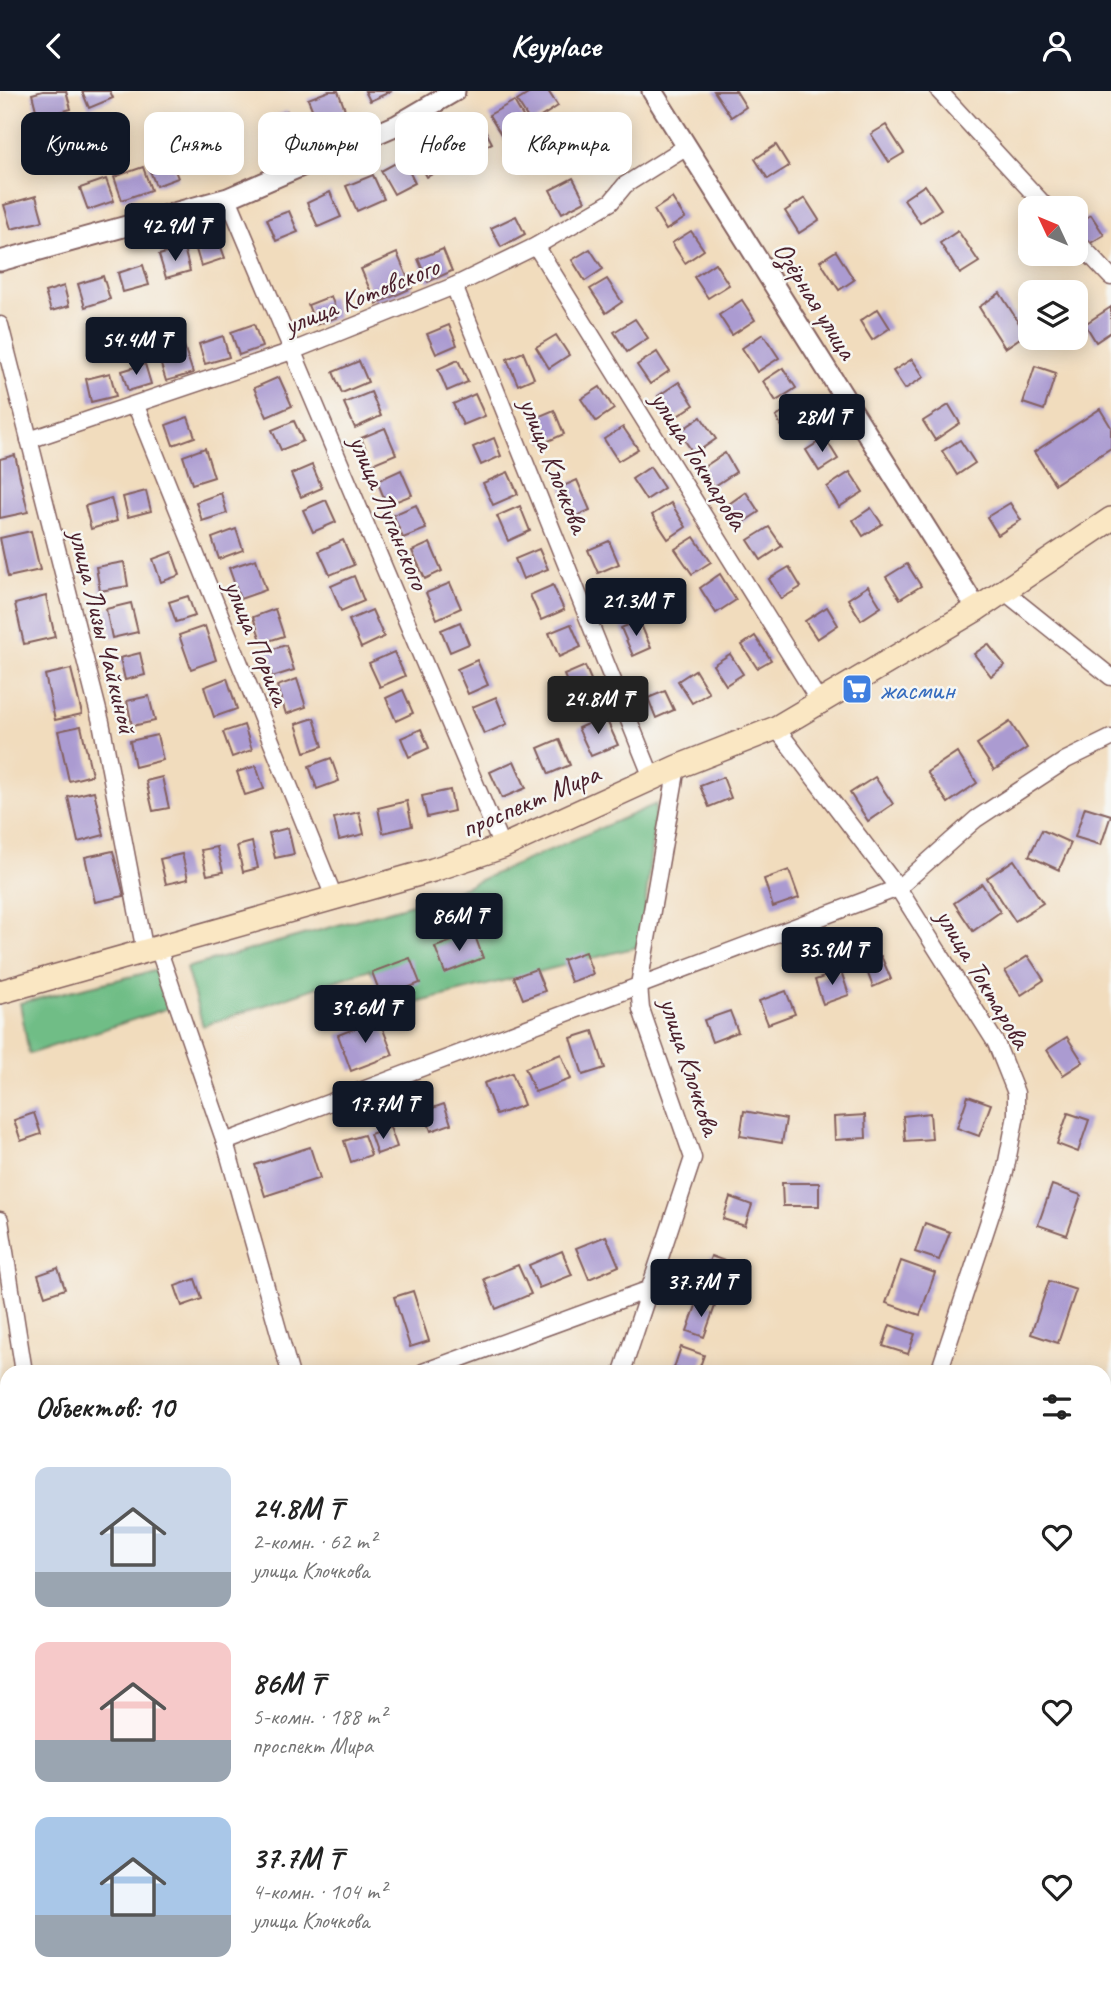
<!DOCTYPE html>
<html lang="ru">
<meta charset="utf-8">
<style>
body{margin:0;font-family:Caveat,sans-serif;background:#f6f6f6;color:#222;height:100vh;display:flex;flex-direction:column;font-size:26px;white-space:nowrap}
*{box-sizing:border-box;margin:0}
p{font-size:23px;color:#767676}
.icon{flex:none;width:38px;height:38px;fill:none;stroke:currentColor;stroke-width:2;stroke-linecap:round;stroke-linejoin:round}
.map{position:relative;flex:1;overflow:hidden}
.sheet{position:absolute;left:0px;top:1274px;width:1111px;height:625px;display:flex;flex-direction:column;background:#fff;border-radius:21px 21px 0 0;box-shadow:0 4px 18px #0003}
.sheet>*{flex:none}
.banner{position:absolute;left:21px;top:21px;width:700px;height:63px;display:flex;gap:14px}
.needle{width:46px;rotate:314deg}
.fabs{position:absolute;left:1018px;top:105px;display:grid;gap:14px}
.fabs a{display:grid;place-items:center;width:70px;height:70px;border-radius:14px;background:#fff;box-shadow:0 4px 18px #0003;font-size:35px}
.price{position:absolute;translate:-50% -60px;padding:0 16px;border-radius:7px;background:#111827;color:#fff;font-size:23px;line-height:46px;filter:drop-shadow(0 2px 4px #0008)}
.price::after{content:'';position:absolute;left:50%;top:42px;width:21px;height:16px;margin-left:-10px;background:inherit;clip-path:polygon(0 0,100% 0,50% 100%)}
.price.on{background:#222;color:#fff}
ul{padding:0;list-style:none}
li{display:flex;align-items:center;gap:21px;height:175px;padding:0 35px}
li span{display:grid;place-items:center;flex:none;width:196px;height:140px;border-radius:14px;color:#555}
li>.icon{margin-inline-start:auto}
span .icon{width:84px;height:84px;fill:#fffc;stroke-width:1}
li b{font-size:30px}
h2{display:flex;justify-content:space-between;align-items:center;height:84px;padding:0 35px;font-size:30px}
.tag{padding:0 24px;border-radius:14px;background:#fff;box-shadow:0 4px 18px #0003;font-size:24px;line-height:63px}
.tag.on{background:#111827;color:#fff}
header{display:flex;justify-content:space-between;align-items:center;height:91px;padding:0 35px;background:#111827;color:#fff;font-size:32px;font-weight:700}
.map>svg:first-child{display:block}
.forest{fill:#6fbd86;stroke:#5c6e58;stroke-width:2}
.building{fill:#ab9bd1}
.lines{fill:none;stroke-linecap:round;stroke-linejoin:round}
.minor-casing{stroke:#84615e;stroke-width:19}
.tertiary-casing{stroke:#84615e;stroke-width:23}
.secondary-casing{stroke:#84615e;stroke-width:26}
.minor{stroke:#fff;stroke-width:16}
.tertiary{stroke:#fff;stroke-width:19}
.secondary{stroke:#fae7c3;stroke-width:23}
.labels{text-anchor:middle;stroke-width:5;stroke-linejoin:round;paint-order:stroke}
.street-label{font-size:28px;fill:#4a1f2b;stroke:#f6f6f2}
.shop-label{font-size:28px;fill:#366cbe;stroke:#f6f6f2;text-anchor:start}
</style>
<header><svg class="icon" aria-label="back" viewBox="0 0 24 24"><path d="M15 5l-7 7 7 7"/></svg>Keyplace<svg class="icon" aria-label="person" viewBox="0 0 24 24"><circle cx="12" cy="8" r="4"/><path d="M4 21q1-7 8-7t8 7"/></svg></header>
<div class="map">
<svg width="1111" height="1898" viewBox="0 0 1111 1898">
<rect width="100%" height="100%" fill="#f6f6f2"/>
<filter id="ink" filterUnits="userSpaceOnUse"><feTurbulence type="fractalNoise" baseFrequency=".0143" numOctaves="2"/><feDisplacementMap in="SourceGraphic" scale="14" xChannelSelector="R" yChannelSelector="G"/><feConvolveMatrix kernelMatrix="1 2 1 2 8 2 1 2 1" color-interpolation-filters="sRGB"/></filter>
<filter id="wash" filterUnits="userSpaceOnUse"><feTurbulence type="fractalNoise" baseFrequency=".00686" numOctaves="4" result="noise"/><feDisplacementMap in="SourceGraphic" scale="28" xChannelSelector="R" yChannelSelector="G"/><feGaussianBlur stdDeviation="1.57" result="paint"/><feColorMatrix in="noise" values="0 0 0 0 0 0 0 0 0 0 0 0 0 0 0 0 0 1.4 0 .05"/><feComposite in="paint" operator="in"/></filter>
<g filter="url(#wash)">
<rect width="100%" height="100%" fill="#f1dcbd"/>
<!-- forest -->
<g class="forest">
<path d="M656 713 641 855 392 918 370 878 203 935 186 877 448 803Z"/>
<path d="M158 879 172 916 29 963 20 912Z"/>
</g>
<g id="blocks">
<!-- building -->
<g class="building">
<path d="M43 0H66L71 18 38 27 32 3Z"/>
<path d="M82 0H110L113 7 89 17Z"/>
<path d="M329 0H338L347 24 319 35 308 8Z"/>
<path d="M365 0H392L370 10Z"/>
<path d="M533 0H548L558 15 531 32 517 10Z"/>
<path d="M714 0H736L746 16 731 26Z"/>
<path d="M514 10 529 36 505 50 489 24Z"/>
<path d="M287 20 297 43 276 51 267 28Z"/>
<path d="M479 27 492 52 472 63 458 38Z"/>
<path d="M886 34 904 62 889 71 871 43Z"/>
<path d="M235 49 241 69 210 78 204 59Z"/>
<path d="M444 50 455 71 427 86 416 65Z"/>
<path d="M776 54 789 75 768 88 755 68Z"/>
<path d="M170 67 178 87 156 95 148 75Z"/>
<path d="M403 68 415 92 394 103 381 80Z"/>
<path d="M143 76 151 99 122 109 114 86Z"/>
<path d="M373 84 384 108 357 120 346 95Z"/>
<path d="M573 87 585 110 562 122 550 99Z"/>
<path d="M106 88 114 110 88 119 80 97Z"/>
<path d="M925 94 941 118 920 132 904 108Z"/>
<path d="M330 101 341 126 318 136 307 112Z"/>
<path d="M36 105 43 130 11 138 4 114Z"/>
<path d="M672 107 685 127 666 139 654 119Z"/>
<path d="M805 107 819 129 799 142 785 120Z"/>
<path d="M289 120 298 141 276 150 267 128Z"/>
<path d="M1091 124 1104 144 1084 156 1076 144V133Z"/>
<path d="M516 125 525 143 501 156 491 137Z"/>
<path d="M691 140 704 159 685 172 672 152Z"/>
<path d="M958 140 979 171 960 183 940 152Z"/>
<path d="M217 145 225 167 201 175 194 152Z"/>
<path d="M184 157 190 180 166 187 159 164Z"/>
<path d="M443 158 452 180 428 191 418 168Z"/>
<path d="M590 158 603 178 585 190 572 169Z"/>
<path d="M836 160 854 189 839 199 820 170Z"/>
<path d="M397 162 412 197 376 213 361 178Z"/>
<path d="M715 172 729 194 708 207 694 186Z"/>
<path d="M143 174 149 194 123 201 118 182Z"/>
<path d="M103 185 110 208 85 216 78 193Z"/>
<path d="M607 188 622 211 606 222 590 198Z"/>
<path d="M64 195 69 215 51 220 45 201Z"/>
<path d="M1000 202 1026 243 1005 257 979 216Z"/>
<path d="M331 205 338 226 316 234 308 214Z"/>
<path d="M742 209 755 229 732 244 719 224Z"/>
<path d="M1111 216V241L1096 251 1085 233Z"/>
<path d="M878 218 890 237 872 249 860 230Z"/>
<path d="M635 228 648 247 627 261 614 241Z"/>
<path d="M254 233 262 256 239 264 231 241Z"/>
<path d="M449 234 457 254 436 263 427 243Z"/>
<path d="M763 243 779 267 757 281 742 257Z"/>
<path d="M556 244 569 264 549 277 536 256Z"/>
<path d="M223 245 229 266 205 273 199 253Z"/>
<path d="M184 255 193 282 166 290 158 264Z"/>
<path d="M523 261 534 287 518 294 507 268Z"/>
<path d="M657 261 669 280 650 293 637 274Z"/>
<path d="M912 268 924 286 905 298 893 280Z"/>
<path d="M458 269 468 291 447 300 438 278Z"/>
<path d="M359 270 368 291 342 302 333 281Z"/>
<path d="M145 273 151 293 128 300 122 280Z"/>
<path d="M1035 275 1056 282 1044 319 1023 312Z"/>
<path d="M783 277 796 297 776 310 763 290Z"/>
<path d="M110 282 116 305 91 311 86 288Z"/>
<path d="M279 286 292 315 267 326 254 297Z"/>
<path d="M679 291 694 314 673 328 658 305Z"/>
<path d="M600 296 614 318 596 330 581 308Z"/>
<path d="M371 301 381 325 355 337 344 312Z"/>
<path d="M475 303 485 325 463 334 453 313Z"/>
<path d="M794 314 804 330 786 342 776 326Z"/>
<path d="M949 314 960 332 935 349 923 330Z"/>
<path d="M1100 318 1111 336V357L1055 393 1034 361Z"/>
<path d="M554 319 564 343 544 352 533 328Z"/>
<path d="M188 326 195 346 173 354 166 334Z"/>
<path d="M701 326 716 348 694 363 679 341Z"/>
<path d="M294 330 303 350 281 359 272 339Z"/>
<path d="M623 336 638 358 618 370 604 348Z"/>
<path d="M385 337 396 363 372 373 361 347Z"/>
<path d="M494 347 501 365 481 374 473 356Z"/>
<path d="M825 347 838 368 819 380 806 359Z"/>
<path d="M960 349 975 372 957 384 942 360Z"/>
<path d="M205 357 214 386 192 393 183 365Z"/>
<path d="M725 362 736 381 713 396 701 378Z"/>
<path d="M15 364 28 421 0 427V368Z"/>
<path d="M312 374 322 397 301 406 291 383Z"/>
<path d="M650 376 664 397 646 409 632 388Z"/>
<path d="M401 379 412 404 387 414 377 390Z"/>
<path d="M508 381 518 403 493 414 483 392Z"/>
<path d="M850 381 863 401 839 416 827 396Z"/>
<path d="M577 389 590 419 574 426 561 396Z"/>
<path d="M146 400 151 420 128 426 123 406Z"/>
<path d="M746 401 759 421 739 434 726 415Z"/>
<path d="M221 402 227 422 202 430 196 411Z"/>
<path d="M111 407 117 430 91 438 85 415Z"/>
<path d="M326 409 336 431 313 441 303 419Z"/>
<path d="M671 412 686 436 668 448 652 424Z"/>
<path d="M1010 412 1021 429 998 444 987 426Z"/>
<path d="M416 414 426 438 403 447 393 424Z"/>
<path d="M520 415 530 440 508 450 497 425Z"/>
<path d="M871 417 882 433 863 445 853 429Z"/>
<path d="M769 436 782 455 761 469 748 449Z"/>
<path d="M236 438 243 459 219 468 212 447Z"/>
<path d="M31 440 40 479 8 486 0 447Z"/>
<path d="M694 446 711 471 692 483 675 458Z"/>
<path d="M343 449 354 474 330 484 319 460Z"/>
<path d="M609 450 619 473 598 482 588 459Z"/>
<path d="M430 452 442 480 425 488 412 460Z"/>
<path d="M539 458 548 478 523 488 515 468Z"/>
<path d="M172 461 180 484 161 491 153 468Z"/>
<path d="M256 468 266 499 240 508 229 477Z"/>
<path d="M124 471 128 495 100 500 96 476Z"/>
<path d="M907 473 921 495 900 508 886 486Z"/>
<path d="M789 476 801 496 781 508 769 488Z"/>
<path d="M720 483 736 509 716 522 700 497Z"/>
<path d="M354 485 364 510 341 520 331 495Z"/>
<path d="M622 491 631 512 617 519 607 498Z"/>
<path d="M450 492 461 517 437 528 426 502Z"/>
<path d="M553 494 564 519 541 529 530 504Z"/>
<path d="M868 495 881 516 861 529 848 508Z"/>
<path d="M46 505 55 546 24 553 15 513Z"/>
<path d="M188 505 195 525 176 531 169 511Z"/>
<path d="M131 512 138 541 112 547 106 518Z"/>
<path d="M827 516 838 534 817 548 805 530Z"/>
<path d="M275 518 284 545 262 552 253 526Z"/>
<path d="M372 519 384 546 361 557 349 529Z"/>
<path d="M639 529 651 557 633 565 621 537Z"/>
<path d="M460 531 469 553 450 561 441 539Z"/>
<path d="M571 533 581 556 559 566 549 542Z"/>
<path d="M205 535 216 569 191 578 179 544Z"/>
<path d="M755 545 771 569 757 577 742 554Z"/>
<path d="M988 553 1005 574 991 585 974 563Z"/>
<path d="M286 554 294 579 272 586 264 561Z"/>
<path d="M394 561 405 585 380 596 369 572Z"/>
<path d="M140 562 145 584 125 589 120 567Z"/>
<path d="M730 563 743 583 726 594 713 574Z"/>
<path d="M477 569 488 594 468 603 457 578Z"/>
<path d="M585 575 595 598 574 608 564 584Z"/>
<path d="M71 578 82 623 55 629 45 584Z"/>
<path d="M695 579 709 602 692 612 678 590Z"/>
<path d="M227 587 237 618 214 626 204 596Z"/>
<path d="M297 588 306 616 286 623 277 595Z"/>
<path d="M403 599 413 622 396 630 386 607Z"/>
<path d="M665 600 674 619 656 627 648 607Z"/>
<path d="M149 605 155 630 132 635 127 610Z"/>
<path d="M496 606 507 633 484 643 472 616Z"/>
<path d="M605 625 618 654 591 665 578 637Z"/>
<path d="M314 627 323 655 305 661 296 633Z"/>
<path d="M1010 631 1027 657 994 679 977 653Z"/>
<path d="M244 634 252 659 232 666 223 641Z"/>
<path d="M81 635 92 684 69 690 58 640Z"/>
<path d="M421 638 429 657 409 666 401 647Z"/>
<path d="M157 644 163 669 135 676 130 650Z"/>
<path d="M559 648 570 674 549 683 538 657Z"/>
<path d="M957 661 977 692 948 712 927 681Z"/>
<path d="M331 667 339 690 317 698 309 675Z"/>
<path d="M514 670 526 697 502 707 490 681Z"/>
<path d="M256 675 264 698 245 704 237 681Z"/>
<path d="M162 686 169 717 153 720 146 690Z"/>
<path d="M723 686 731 707 709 716 700 695Z"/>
<path d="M875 686 893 713 868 730 850 702Z"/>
<path d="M450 699 454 720 427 726 422 705Z"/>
<path d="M94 700 104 744 78 751 68 706Z"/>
<path d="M407 710 412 735 383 742 378 717Z"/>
<path d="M1085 716 1111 724 1101 754 1075 746Z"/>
<path d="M359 721 364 743 339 749 334 727Z"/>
<path d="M288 737 294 763 275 767 269 742Z"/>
<path d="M1042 739 1071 752 1059 779 1029 765Z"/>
<path d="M252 751 258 777 243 781 237 755Z"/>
<path d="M217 756 223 781 207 784 201 759Z"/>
<path d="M113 760 124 805 95 811 85 766Z"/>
<path d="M182 763 188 788 166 793 160 768Z"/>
<path d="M1014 769 1043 812 1015 830 987 787Z"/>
<path d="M789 779 799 807 773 816 764 788Z"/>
<path d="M982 793 1000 821 973 840 954 812Z"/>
<path d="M474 842 483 867 445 882 435 856Z"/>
<path d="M585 861 593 883 571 891 563 869Z"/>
<path d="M881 865 891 888 873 896 864 872Z"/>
<path d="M1028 865 1044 889 1021 904 1005 880Z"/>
<path d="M410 867 420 892 382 907 372 881Z"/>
<path d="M536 878 545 900 523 908 514 886Z"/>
<path d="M841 880 849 904 823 913 815 889Z"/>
<path d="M786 900 795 923 768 933 759 910Z"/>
<path d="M730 920 738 941 712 951 704 929Z"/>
<path d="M379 928 393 964 351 980 338 944Z"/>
<path d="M593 940 605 977 583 984 571 947Z"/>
<path d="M1067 946 1083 971 1063 984 1047 959Z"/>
<path d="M561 963 571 988 535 1001 525 977Z"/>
<path d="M512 982 524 1014 496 1024 484 992Z"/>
<path d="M968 1005 991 1013 979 1045 957 1037Z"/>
<path d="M444 1013 451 1033 431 1040 424 1020Z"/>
<path d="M744 1020 786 1028 782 1052 740 1045Z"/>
<path d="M34 1022 41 1043 21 1050 14 1029Z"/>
<path d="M930 1022 932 1048 905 1050 903 1025Z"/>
<path d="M1068 1022 1089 1029 1078 1061 1057 1053Z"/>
<path d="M865 1024 866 1047 835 1049 834 1026Z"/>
<path d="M390 1036 397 1056 377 1063 370 1043Z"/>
<path d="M364 1044 371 1064 351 1071 344 1050Z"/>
<path d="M310 1056 320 1087 265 1105 255 1074Z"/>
<path d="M782 1092H819V1115H783Z"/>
<path d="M1052 1094 1081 1104 1067 1144 1038 1134Z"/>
<path d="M730 1106 752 1114 745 1135 723 1128Z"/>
<path d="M925 1132 950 1141 939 1169 915 1161Z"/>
<path d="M606 1145 619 1175 589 1188 576 1157Z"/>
<path d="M562 1160 572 1184 539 1197 529 1174Z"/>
<path d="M711 1165 733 1173 724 1200 702 1193Z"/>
<path d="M901 1170 935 1182 920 1224 886 1212Z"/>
<path d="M518 1174 531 1203 496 1218 484 1188Z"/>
<path d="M58 1177 65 1198 45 1205 38 1184Z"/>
<path d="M195 1188 202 1208 182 1215 175 1195Z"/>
<path d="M1049 1190 1076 1199 1058 1252 1031 1243Z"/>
<path d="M413 1200 429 1250 410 1256 394 1206Z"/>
<path d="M698 1209 715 1215 704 1246 687 1240Z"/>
<path d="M890 1234 915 1243 908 1263 883 1255Z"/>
<path d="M681 1256 704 1264 698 1281 674 1277Z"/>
<path d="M1104 1539 1111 1541V1585L1108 1595 1104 1594Z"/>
</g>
</g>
</g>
<g filter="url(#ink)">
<use href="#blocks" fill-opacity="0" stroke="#84615e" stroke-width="2"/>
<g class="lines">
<!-- minor casing -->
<g class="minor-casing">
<g id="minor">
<path d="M939 0 1047 117"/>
<path d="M228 107 502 756"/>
<path d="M1076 149 1111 186"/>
<path d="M536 155 819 610"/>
<path d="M454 195 653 689"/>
<path d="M0 234 101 631 145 861"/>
<path d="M136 315 334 806"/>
<path d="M29 349 295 259 454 195 536 155 611 111 625 94 687 55"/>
<path d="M1005 501 1111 586"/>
<path d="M776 637 898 797 996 952 1016 1002V1024L1005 1081 939 1281"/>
<path d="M158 857 225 1051 898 797 976 728 1066 669 1111 647"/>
<path d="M225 1051 290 1281"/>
<path d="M0 1129 24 1281"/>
<path d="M423 1281 650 1198"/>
<path d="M622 1281 693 1067 641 918 639 894 677 676"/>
<path d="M0 1439 7 1431"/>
<path d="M1104 1707 1111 1686"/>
<path d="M1104 1725 1111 1728"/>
<path d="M0 1755 7 1747"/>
<path d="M1083 1892 1111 1895"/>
<path d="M755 1898 756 1892"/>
<path d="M1057 1898 1058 1892"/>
</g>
</g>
<!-- tertiary casing -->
<g class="tertiary-casing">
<g id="tertiary">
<path d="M652 0 977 518"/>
<path d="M0 170 228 107 397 34 455 0"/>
</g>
</g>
<!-- secondary casing -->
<g class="secondary-casing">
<path id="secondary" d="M0 901 433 779 502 756 677 676 776 637 977 518 1111 428"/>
</g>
<!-- minor -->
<use href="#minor" class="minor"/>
<!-- tertiary -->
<use href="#tertiary" class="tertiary"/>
<!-- secondary -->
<use href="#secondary" class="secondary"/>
</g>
</g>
<!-- icons -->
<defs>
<g id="supermarket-square" transform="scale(1.575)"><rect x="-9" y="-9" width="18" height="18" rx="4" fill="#3f7fe0" stroke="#f6f6f2"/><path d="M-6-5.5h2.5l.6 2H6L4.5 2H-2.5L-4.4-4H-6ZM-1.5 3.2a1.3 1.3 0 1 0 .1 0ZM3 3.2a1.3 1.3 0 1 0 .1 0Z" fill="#fff"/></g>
</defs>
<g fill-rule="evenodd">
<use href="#supermarket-square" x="857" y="598"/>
</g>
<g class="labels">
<!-- street labels -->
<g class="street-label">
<text transform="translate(361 204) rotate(-22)" y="10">улица Котовского</text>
<text transform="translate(816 209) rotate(58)" y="10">Озёрная улица</text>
<text transform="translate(700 369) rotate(58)" y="10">улица Токтарова</text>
<text transform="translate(555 374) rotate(68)" y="10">улица Клочкова</text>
<text transform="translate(390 421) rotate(67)" y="10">улица Луганского</text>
<text transform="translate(104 540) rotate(76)" y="10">улица Лизы Чайкиной</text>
<text transform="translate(258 551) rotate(68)" y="10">улица Порика</text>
<text transform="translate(530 709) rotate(-23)" y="10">проспект Мира</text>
<text transform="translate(984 887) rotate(59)" y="10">улица Токтарова</text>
<text transform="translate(691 975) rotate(72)" y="10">улица Клочкова</text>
</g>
<!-- shop labels -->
<g class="shop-label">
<text x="880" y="608">жасмин</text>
</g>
</g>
</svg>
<div class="fabs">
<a><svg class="needle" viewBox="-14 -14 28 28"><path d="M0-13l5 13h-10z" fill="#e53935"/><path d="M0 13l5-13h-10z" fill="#767676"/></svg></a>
<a><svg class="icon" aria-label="layers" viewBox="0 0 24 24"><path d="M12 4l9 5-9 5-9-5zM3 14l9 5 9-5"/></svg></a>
</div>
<b class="price" style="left:175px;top:172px">42.9M ₸</b>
<b class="price" style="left:136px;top:286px">54.4M ₸</b>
<b class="price" style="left:822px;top:363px">28M ₸</b>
<b class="price" style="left:636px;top:547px">21.3M ₸</b>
<b class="price on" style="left:598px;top:645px">24.8M ₸</b>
<b class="price" style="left:459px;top:862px">86M ₸</b>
<b class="price" style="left:832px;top:896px">35.9M ₸</b>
<b class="price" style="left:365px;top:954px">39.6M ₸</b>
<b class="price" style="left:383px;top:1050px">17.7M ₸</b>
<b class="price" style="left:701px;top:1228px">37.7M ₸</b>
<div class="banner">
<a class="tag on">Купить</a>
<a class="tag">Снять</a>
<a class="tag">Фильтры</a>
<a class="tag">Новое</a>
<a class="tag">Квартира</a>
</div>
<section class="sheet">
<h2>Объектов: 10<svg class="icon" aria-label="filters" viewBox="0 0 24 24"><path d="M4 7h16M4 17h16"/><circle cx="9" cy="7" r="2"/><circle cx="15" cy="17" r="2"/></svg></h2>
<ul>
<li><span style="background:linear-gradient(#c9d6e8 75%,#9aa5b1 0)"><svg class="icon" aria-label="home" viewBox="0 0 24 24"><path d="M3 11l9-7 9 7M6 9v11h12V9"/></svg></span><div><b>24.8M ₸</b><p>2-комн. · 62 m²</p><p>улица Клочкова</p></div><svg class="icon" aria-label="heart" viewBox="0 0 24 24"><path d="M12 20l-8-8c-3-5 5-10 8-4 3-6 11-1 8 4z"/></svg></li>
<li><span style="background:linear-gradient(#f6c9c9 70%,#9aa5b1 0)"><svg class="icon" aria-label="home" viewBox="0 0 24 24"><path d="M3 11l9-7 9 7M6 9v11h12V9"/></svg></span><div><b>86M ₸</b><p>5-комн. · 188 m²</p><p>проспект Мира</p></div><svg class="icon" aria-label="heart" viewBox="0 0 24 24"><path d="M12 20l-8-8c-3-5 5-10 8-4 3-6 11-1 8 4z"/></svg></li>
<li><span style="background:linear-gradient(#a9c7e8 70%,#9aa5b1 0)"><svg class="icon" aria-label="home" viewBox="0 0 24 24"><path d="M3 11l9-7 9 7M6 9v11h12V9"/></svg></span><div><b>37.7M ₸</b><p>4-комн. · 104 m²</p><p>улица Клочкова</p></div><svg class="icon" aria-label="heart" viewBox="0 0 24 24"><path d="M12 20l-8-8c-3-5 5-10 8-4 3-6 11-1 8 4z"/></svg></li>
</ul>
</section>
</div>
